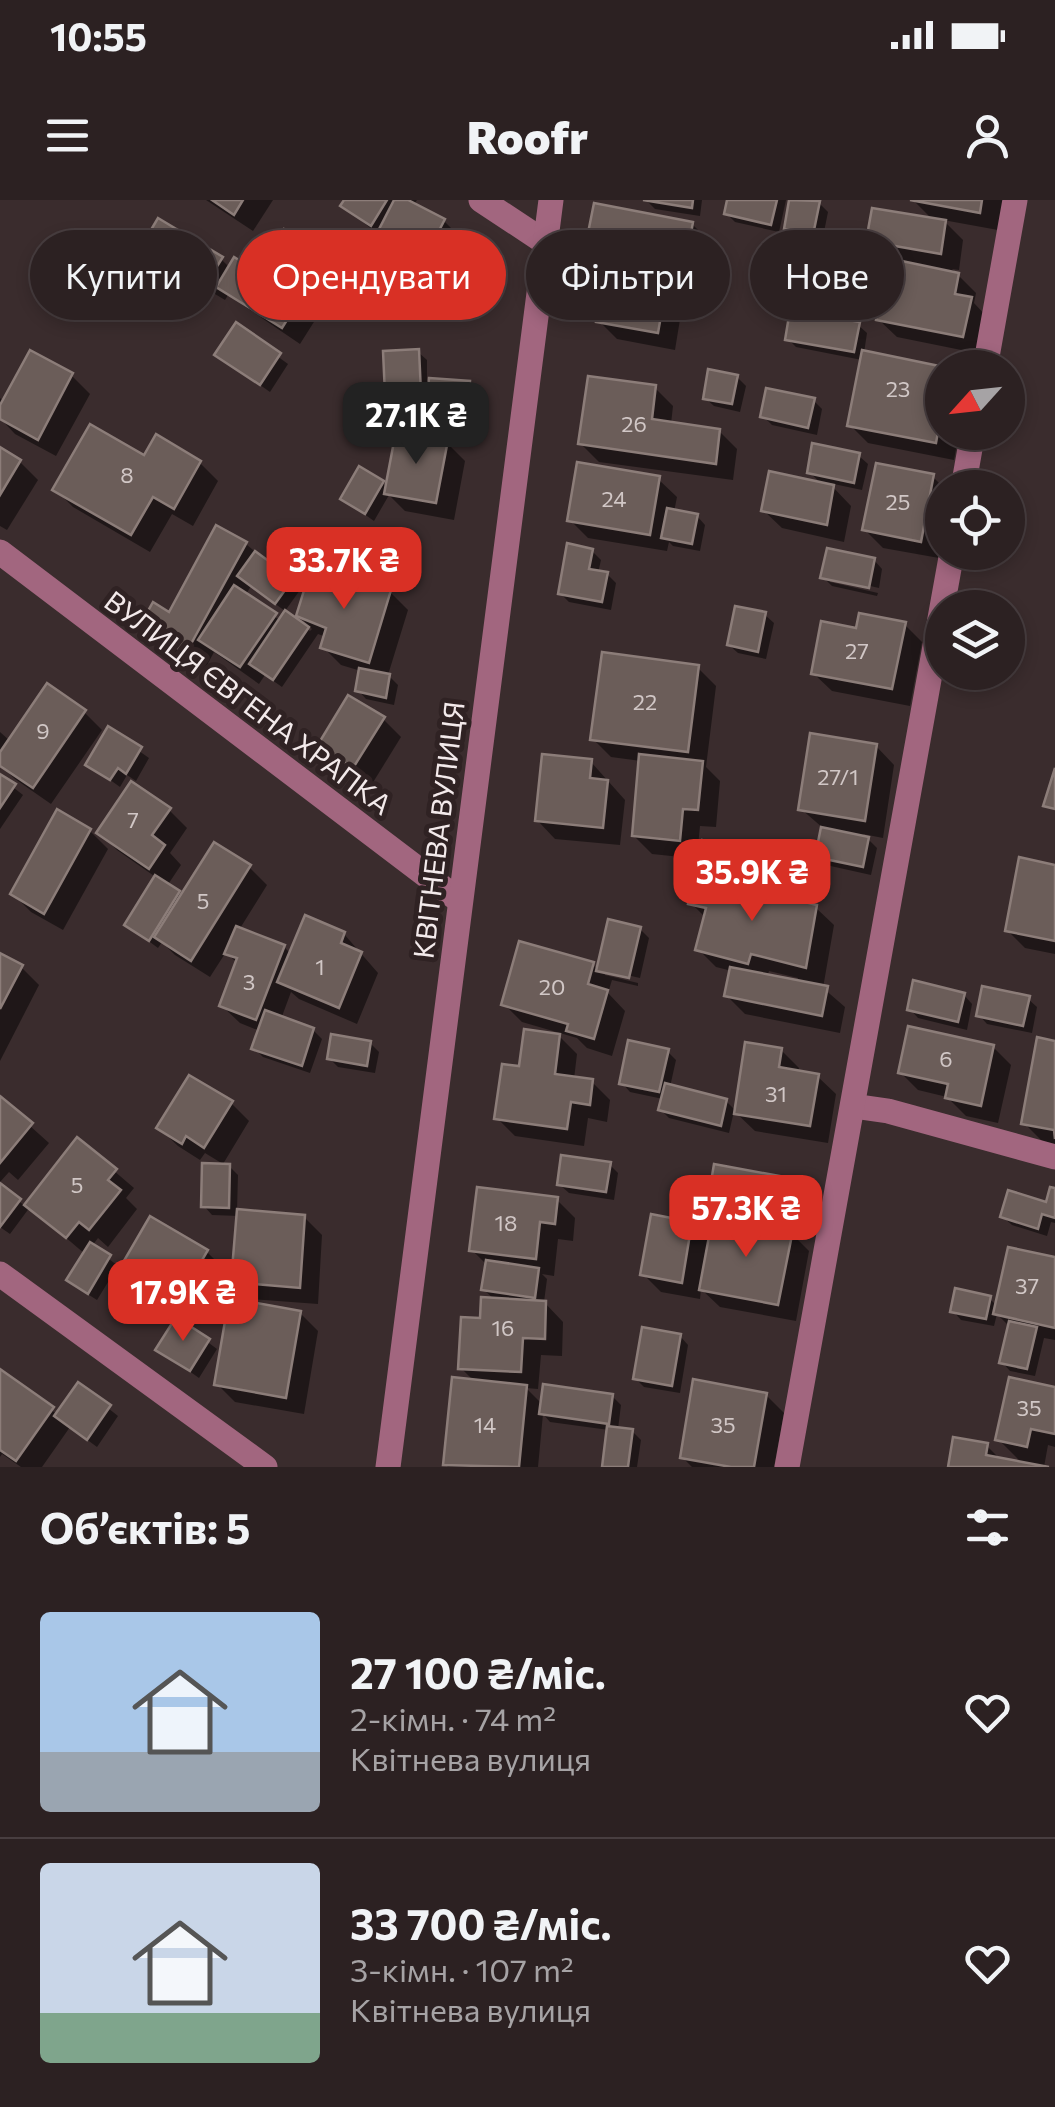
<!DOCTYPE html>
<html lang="uk">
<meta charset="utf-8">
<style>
body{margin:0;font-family:Commissioner,sans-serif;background:#34292a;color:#f1f3f6;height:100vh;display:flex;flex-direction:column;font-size:38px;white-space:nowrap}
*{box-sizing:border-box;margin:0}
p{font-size:32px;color:#a6a3a5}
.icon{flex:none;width:55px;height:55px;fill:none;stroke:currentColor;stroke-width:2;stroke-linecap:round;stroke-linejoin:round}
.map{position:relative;height:1267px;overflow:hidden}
.sheet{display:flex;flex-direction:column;background:#2c2122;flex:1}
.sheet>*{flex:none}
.guide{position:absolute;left:30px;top:30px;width:995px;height:90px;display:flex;gap:20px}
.needle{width:65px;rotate:243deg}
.fabs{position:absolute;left:925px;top:150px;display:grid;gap:20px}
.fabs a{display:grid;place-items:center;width:100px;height:100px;border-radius:50%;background:#2c2122;box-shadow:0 5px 15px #0003,0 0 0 2px #483e40;font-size:50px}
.price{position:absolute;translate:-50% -85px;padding:0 22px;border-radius:20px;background:#d93025;color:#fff;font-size:32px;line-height:65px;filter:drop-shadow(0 2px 5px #0008)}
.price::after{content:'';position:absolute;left:50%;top:60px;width:30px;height:22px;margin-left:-15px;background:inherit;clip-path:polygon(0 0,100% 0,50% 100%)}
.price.current{background:#222;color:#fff}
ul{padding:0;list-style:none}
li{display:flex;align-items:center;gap:30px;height:250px;padding:0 40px}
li+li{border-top:2px solid #483e40}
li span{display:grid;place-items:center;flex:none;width:280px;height:200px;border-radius:10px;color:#555}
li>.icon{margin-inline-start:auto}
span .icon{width:120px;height:120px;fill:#fffc;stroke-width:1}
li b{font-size:42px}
h2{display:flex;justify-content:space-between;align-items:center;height:120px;padding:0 40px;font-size:42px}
.pill{padding:0 35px;border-radius:45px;background:#2c2122;box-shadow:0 5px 15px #0003,0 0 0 2px #483e40;font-size:35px;line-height:90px}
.pill.current{background:#d93025;color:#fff}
.status{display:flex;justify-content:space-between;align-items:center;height:70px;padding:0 50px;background:#2c2122;direction:ltr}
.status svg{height:28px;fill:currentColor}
header{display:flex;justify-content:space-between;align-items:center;height:130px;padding:0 40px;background:#2c2122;font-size:45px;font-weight:800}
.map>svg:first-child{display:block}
.shadow{fill:#0007;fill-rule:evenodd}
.building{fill:#6b5d59;stroke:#8c7d79;stroke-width:2.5}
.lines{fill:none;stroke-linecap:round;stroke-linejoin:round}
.minor{stroke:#a2667f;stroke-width:25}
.labels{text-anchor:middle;stroke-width:10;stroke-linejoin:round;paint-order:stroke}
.number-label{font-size:22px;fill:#d1c7c6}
.street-label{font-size:28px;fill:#f3eaeb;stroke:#2f2223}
</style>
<div class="status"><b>10:55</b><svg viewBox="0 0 49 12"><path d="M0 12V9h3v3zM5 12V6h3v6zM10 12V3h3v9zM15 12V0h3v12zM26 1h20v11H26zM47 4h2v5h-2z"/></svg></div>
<header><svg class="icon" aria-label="menu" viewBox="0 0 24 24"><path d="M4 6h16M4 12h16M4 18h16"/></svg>Roofr<svg class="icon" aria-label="person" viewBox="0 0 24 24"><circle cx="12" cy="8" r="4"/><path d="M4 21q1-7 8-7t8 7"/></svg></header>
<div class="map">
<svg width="1055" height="1267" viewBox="0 0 1055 1267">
<rect width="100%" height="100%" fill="#3a2c2d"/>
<!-- shadow -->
<g class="shadow">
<path d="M206 0H273L253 31Z"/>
<path d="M347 0H417L413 6 444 21 462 39 445 72 461 88 443 122 378 89 360 71 379 35 343 6Z"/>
<path d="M646 0H702L700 16 655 9Z"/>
<path d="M729 0H786L779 32 735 22 726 13Z"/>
<path d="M792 0 819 3 828 12 822 42 795 37 787 28Z"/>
<path d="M913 0H1003L998 30 943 20 963 40 959 70 952 69 976 93 974 103 988 118 981 154 897 137 878 119 895 82 899 60 887 58 869 40 933 20Z"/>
<path d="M692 24 710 42 706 68 609 50 591 32Z"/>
<path d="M145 45 221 59 230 68 259 75 325 58 343 76 300 144 228 95 225 100 163 63Z"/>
<path d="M664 89 682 107 675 150 617 139 599 121Z"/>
<path d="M858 125 867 133 864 153 942 169V232H959L954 260 868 243 850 225 862 160 796 147 788 139Z"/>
<path d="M236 126 288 164 270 192 217 155Z"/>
<path d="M418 152 427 160V181L469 184 478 192 474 242 443 239 465 261 454 320 405 311 389 295 374 321 343 299 383 283 388 288 439 241 427 230 430 201 396 203 388 194Z"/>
<path d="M31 154 72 176 90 194 56 256 15 234 0 218V198L4 202Z"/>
<path d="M737 177 746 186 740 212 714 206 705 198Z"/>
<path d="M655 188 673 206 671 224 719 231 737 249 733 280 599 262 581 244Z"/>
<path d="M813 200 822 209 817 235 772 225 763 216Z"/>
<path d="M0 250 20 262 38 280 7 330 0 326Z"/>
<path d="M859 256 868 264 862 290 829 283 851 306 844 342 782 328 763 310 823 285 809 272Z"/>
<path d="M145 259 200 263 218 281 193 326 172 314 150 352 73 307 55 289Z"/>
<path d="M932 276 944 288 939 358 883 348 865 330Z"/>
<path d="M658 279 677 297 674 312 697 316 705 325 700 351 673 346 669 342 667 351 588 338 570 320Z"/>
<path d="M246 344 300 390 285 411 251 386 245 396 281 421 286 414 310 431 312 429 299 416 390 392 408 410 388 475 398 485 394 505 366 499 358 490 361 471 341 465 323 447 326 437 318 434 282 487 265 475 259 484 214 452 205 469 160 445 142 427 170 415Z"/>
<path d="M592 351 601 360 598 373 607 374 616 383 611 410 569 402 560 393Z"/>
<path d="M874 360 882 369 879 388 830 377V382L878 393 877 396 832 386 823 377Z"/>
<path d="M765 415 774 423 766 459 738 453 729 445Z"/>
<path d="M904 424 922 442 910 506 832 491 813 473 858 431Z"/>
<path d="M698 468 716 486 706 567 720 581 716 627 700 626 697 656 767 658 775 667 768 696 815 707 834 725 823 788 845 807 840 833 745 814 727 796 732 771 716 767 698 749 706 718 691 703 711 682 697 669 700 659 652 654 634 636 641 561 611 557 593 539ZM769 771 798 778 797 782 767 777Z"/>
<path d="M84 512 102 530 51 604 15 579 0 565V532L10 541Z"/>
<path d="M383 519 401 537 372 584 338 563 320 545Z"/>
<path d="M109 530 149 558 136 581 127 575 120 587 88 564Z"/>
<path d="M876 546 894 565 883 638 863 634 877 648 871 675 826 665 817 656 823 628 801 609Z"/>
<path d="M591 562 625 600 620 645 555 639 537 620Z"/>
<path d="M0 577 23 595 0 629Z"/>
<path d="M169 610 187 628 170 653 181 665 167 686 182 697 249 667 267 685 239 730 284 747 292 755 344 734 378 773 357 824 299 799 291 792 281 819 313 830 322 839 310 873 263 857 254 848 260 831 240 823 221 805 237 763 226 752 210 777 175 755 162 742 158 748 127 725 157 678 117 650 99 632Z"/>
<path d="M90 631 108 649 63 730 31 712 13 694Z"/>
<path d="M1055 667V754L1025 748 1007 730Z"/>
<path d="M640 729 649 738 640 778 605 770V775L638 783V786L612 780 608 793 625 811 612 856 587 848 577 838 522 822 504 804 593 765 598 770Z"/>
<path d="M0 756 21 767 39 785 0 861Z"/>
<path d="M964 795 972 804 967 830 918 818 910 809Z"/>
<path d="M1028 799 1037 807 1032 833 987 824 979 815Z"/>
<path d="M558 835 577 854 574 879 592 882 610 900 607 922 588 918 584 946 515 936 497 918 521 869Z"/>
<path d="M370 843 379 852 375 873 338 867 329 858Z"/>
<path d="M1055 843V950L1050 949 1024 923Z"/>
<path d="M993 847 1011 865 998 923 966 916 947 897 918 890 900 872Z"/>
<path d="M781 850 799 868 798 873 817 876 836 894 828 943 755 931 734 911 729 933 669 918 661 910 663 899 630 892 622 883 667 851 676 860 670 887 726 901 737 912Z"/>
<path d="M0 899 49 943 18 980 9 972 0 982Z"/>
<path d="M231 903 249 921 223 964 205 953 200 960 178 946 159 928Z"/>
<path d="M78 940 134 988 126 998 137 1009 108 1047 98 1038 92 1046 122 1069 151 1019 207 1052 225 1070 190 1129 217 1149 199 1178 158 1149 177 1120 135 1096 113 1074 97 1100 78 1088 69 1080 85 1054 30 1007 10 1034 0 1027V986L26 1007Z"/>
<path d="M609 964 618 973 614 1000 569 993 560 985Z"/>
<path d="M229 966 238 975 237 1011 304 1017 322 1035 318 1104 252 1099 234 1081 239 1016 212 1015 204 1006Z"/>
<path d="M795 981 813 999 808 1026 729 1011 711 993Z"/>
<path d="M1055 990V1023L1051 1022 1047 1036 1012 1025 1003 1017 1048 1005Z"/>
<path d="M557 1000 575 1018 573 1041 558 1039 554 1076 542 1074 547 1079 544 1102 563 1122 562 1156 541 1155 538 1189 526 1188 543 1205 612 1196 621 1205 618 1229 632 1231 641 1240 637 1267H604L609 1230 550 1222 543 1214 538 1267H448L445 1264 475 1182 461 1168 495 1100 484 1090 487 1065 472 1050Z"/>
<path d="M691 1024 710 1043 791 1033 809 1051 796 1121 720 1107 701 1089 700 1099 661 1092 643 1074Z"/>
<path d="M1055 1060V1140L1044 1138 1035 1176 1010 1171 1002 1162 1010 1127 997 1114 994 1126 961 1120 953 1111 989 1098 997 1106Z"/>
<path d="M300 1113 318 1131 304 1214 235 1202 217 1184Z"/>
<path d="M680 1136 688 1145 680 1193 644 1187 635 1178Z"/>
<path d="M0 1172 58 1215 79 1185 118 1216 97 1247 70 1227 42 1267H21L2 1254 0 1257Z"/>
<path d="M1055 1189V1247L1048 1245 1044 1267H950L986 1245 1001 1260 1022 1263 998 1239Z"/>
<path d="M766 1195 784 1213 774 1267H692L682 1257Z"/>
</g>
<!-- building -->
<g class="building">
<path d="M212 0H243L234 15Z"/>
<path d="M344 0H387L371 26 340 6Z"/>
<path d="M394 0H408L445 19 425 58 444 68 424 106 357 72Z"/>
<path d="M643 0H693L692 8Z"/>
<path d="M727 0H777L771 25 724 14Z"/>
<path d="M789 0 820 1 813 35 784 29Z"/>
<path d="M910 0H982L980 13Z"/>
<path d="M594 3 693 22 688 51 588 33Z"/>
<path d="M872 8 946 20 941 54 866 41Z"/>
<path d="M158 18 223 57 206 84 142 45Z"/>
<path d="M284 29 327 56 282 128 216 87 234 57 258 72Z"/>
<path d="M897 60 959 73 955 94 972 97 963 137 876 120 884 77 893 79Z"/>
<path d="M604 75 666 87 658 133 596 122Z"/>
<path d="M790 110 860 122 854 152 785 140Z"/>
<path d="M236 122 281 153 260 185 214 155Z"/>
<path d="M419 149 421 193 385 195 383 151Z"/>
<path d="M30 150 73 173 38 240 0 219V205Z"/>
<path d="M862 150 949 168H942V210L936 243 847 226Z"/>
<path d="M708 169 738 175 732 204 703 199Z"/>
<path d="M588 176 656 185 652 219 720 229 716 264 578 244Z"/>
<path d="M429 178 470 181 466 234 425 231Z"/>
<path d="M766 188 815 198 808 228 760 217Z"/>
<path d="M90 224 144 255 156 234 201 261 174 309 153 297 131 335 52 290Z"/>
<path d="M396 231 448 240 436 303 384 294Z"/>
<path d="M812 243 860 253 854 283 807 273Z"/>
<path d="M0 247 21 260 0 295Z"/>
<path d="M577 262 660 276 650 335 567 321Z"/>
<path d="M876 263 934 274 921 342 862 330Z"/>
<path d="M359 266 384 281 365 314 340 299Z"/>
<path d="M769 271 834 285 827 325 761 311Z"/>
<path d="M667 308 698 314 692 344 661 338Z"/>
<path d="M216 325 247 342 186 453 139 427 153 402 169 412Z"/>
<path d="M567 343 593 349 589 369 608 372 602 402 558 394Z"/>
<path d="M827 348 875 358 869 388 820 378Z"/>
<path d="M255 351 293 379 275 404 237 376Z"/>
<path d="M312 365 391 390 369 463 320 448 326 428 296 416Z"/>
<path d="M234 385 277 413 240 467 198 440Z"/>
<path d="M735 406 766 412 758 452 727 445Z"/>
<path d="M285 410 309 427 273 480 249 464Z"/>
<path d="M859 413 906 422 892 489 811 474 821 421 856 428Z"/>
<path d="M602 452 699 465 688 552 590 540Z"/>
<path d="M359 468 390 474 386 498 355 491Z"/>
<path d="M47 483 86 510 33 588 0 566V552Z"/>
<path d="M348 495 385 517 353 568 317 546Z"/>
<path d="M108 526 142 547 126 574 118 568 110 580 85 565Z"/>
<path d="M810 533 877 544 865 621 798 610Z"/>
<path d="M542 554 592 559 590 578 608 580 603 628 535 621Z"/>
<path d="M639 554 703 561 698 610 683 609 680 641 632 636Z"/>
<path d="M1055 568V609L1043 606Z"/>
<path d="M0 574 16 584 0 608Z"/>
<path d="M131 581 171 608 152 635 165 645 149 669 96 633Z"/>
<path d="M57 609 91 629 44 714 10 694Z"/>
<path d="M821 627 869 637 863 667 815 657Z"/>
<path d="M702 640 768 656 761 685 695 669Z"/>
<path d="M214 642 251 665 191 761 154 737Z"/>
<path d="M1019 657 1055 665V741L1005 731Z"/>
<path d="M155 675 180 691 149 741 124 725Z"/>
<path d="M695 676 817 705 806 768 751 754 748 764 695 750 706 708 688 704Z"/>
<path d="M305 715 345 732 341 743 362 752 339 808 277 782Z"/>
<path d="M608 719 641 727 629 778 596 771Z"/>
<path d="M236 726 285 745 256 820 219 806 237 758 224 754Z"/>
<path d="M519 741 594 762 588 784 608 790 594 839 566 831 568 824 501 805Z"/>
<path d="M0 753 23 765 0 809Z"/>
<path d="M730 767 828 786 822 816 724 796Z"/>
<path d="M913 780 965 793 958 822 907 810Z"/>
<path d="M982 786 1030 796 1023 826 976 816Z"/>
<path d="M265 810 314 828 302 866 251 849Z"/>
<path d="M908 826 994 845 981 906 945 898 948 884 898 873Z"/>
<path d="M524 829 560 834 555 874 593 879 590 905 571 902 567 929 494 919 502 864 519 866Z"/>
<path d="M331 834 371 841 367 866 327 859Z"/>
<path d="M1037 837 1055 841V939L1054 930 1021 924Z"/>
<path d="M628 840 669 849 659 892 619 884Z"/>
<path d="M745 842 782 848 779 867 819 874 810 926 734 914Z"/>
<path d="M189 875 233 901 204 948 186 936 182 944 156 928Z"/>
<path d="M665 883 727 899 721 926 658 910Z"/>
<path d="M0 896 33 923 0 963Z"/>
<path d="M77 937 117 969 108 980 121 990 89 1030 79 1022 66 1038 24 1005Z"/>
<path d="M561 955 611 962 606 992 557 985Z"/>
<path d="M202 963 230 964 229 1008 201 1007Z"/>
<path d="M714 964 796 979 791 1009 709 994Z"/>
<path d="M0 983 21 999 0 1027Z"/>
<path d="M477 987 558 997 555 1024 540 1022 536 1059 469 1051Z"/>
<path d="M1050 987 1055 988V1018L1042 1014 1038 1029 1000 1017 1008 990 1046 1002Z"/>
<path d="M237 1009 305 1015 300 1088 231 1082Z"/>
<path d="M651 1014 692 1022 682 1083 640 1075Z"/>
<path d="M713 1015 793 1030 778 1105 699 1090Z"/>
<path d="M150 1016 208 1050 172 1112 114 1078Z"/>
<path d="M90 1042 111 1055 88 1094 66 1080Z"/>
<path d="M1008 1047 1055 1057V1128L993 1114Z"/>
<path d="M486 1060 539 1068 535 1098 481 1090Z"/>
<path d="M955 1088 991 1096 986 1119 950 1112Z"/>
<path d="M481 1097 546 1101 545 1139 523 1138 521 1172 458 1169 461 1117 480 1118Z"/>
<path d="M229 1098 301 1111 286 1198 214 1185Z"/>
<path d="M176 1117 210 1139 190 1171 155 1150Z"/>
<path d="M1009 1121 1037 1127 1027 1169 999 1163Z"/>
<path d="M642 1127 681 1134 672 1186 633 1179Z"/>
<path d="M0 1169 54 1207 16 1261 0 1250Z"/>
<path d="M452 1177 527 1185 519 1267 443 1265Z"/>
<path d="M1009 1177 1055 1187V1234L1031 1229 1027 1247 995 1240Z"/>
<path d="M693 1179 767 1193 754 1267H731L680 1258Z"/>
<path d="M78 1182 111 1205 87 1240 54 1216Z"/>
<path d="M543 1184 613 1194 609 1224 539 1214Z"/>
<path d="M607 1226 633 1229 628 1267H602Z"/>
<path d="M953 1237 988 1243 986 1255 1049 1267H948Z"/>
</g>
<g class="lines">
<!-- minor -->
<g class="minor">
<path d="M481 0 546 43"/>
<path d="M985 168 1015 0"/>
<path d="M963 288 973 232"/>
<path d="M0 352 460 701"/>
<path d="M853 906 888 911 1055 957"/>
<path d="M0 1074 265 1267"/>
<path d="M388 1267 551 0"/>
<path d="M787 1267 952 352"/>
</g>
</g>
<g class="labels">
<!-- number labels -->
<g class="number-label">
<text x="898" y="197">23</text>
<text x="634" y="232">26</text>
<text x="127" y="283">8</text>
<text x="614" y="307">24</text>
<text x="898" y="310">25</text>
<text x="857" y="459">27</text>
<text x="645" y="510">22</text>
<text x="43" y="539">9</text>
<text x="838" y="585">27/1</text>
<text x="133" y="628">7</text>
<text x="203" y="709">5</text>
<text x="320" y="775">1</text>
<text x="249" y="790">3</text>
<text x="552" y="795">20</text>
<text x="946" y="867">6</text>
<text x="776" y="902">31</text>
<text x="77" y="993">5</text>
<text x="506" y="1031">18</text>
<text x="1027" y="1094">37</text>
<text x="503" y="1136">16</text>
<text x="1029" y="1216">35</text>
<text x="485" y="1233">14</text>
<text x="723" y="1233">35</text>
</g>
<!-- street labels -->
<g class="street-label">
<text transform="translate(248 503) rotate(37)" y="10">ВУЛИЦЯ ЄВГЕНА ХРАПКА</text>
<text transform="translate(439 630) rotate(-83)" y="10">КВІТНЕВА ВУЛИЦЯ</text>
</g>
</g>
</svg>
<div class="fabs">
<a><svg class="needle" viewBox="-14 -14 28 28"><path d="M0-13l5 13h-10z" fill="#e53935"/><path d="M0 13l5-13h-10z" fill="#a6a3a5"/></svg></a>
<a><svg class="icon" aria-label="locate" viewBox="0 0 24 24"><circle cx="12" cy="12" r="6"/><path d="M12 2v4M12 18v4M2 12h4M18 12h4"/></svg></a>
<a><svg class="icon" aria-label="layers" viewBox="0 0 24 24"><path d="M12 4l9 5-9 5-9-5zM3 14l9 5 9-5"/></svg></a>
</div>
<b class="price current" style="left:416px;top:267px">27.1K ₴</b>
<b class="price" style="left:344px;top:412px">33.7K ₴</b>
<b class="price" style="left:752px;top:724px">35.9K ₴</b>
<b class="price" style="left:746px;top:1060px">57.3K ₴</b>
<b class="price" style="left:183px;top:1144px">17.9K ₴</b>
<div class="guide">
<a class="pill">Купити</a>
<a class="pill current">Орендувати</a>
<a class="pill">Фільтри</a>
<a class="pill">Нове</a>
</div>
</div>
<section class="sheet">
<h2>Об’єктів: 5<svg class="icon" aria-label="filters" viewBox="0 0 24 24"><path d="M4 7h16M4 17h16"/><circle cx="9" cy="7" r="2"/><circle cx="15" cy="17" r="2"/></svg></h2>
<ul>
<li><span style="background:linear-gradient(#a9c7e8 70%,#9aa5b1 0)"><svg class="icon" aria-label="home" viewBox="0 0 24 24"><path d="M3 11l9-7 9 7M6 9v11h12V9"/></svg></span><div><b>27 100 ₴/міс.</b><p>2-кімн. · 74 m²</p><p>Квітнева вулиця</p></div><svg class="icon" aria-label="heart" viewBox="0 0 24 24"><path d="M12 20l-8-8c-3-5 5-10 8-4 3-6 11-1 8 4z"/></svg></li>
<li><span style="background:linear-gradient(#c9d6e8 75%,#7fa58c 0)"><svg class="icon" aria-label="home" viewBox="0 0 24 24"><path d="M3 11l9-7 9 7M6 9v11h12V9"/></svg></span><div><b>33 700 ₴/міс.</b><p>3-кімн. · 107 m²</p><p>Квітнева вулиця</p></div><svg class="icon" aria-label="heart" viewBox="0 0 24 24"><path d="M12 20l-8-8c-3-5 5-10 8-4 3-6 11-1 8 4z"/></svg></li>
</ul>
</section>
